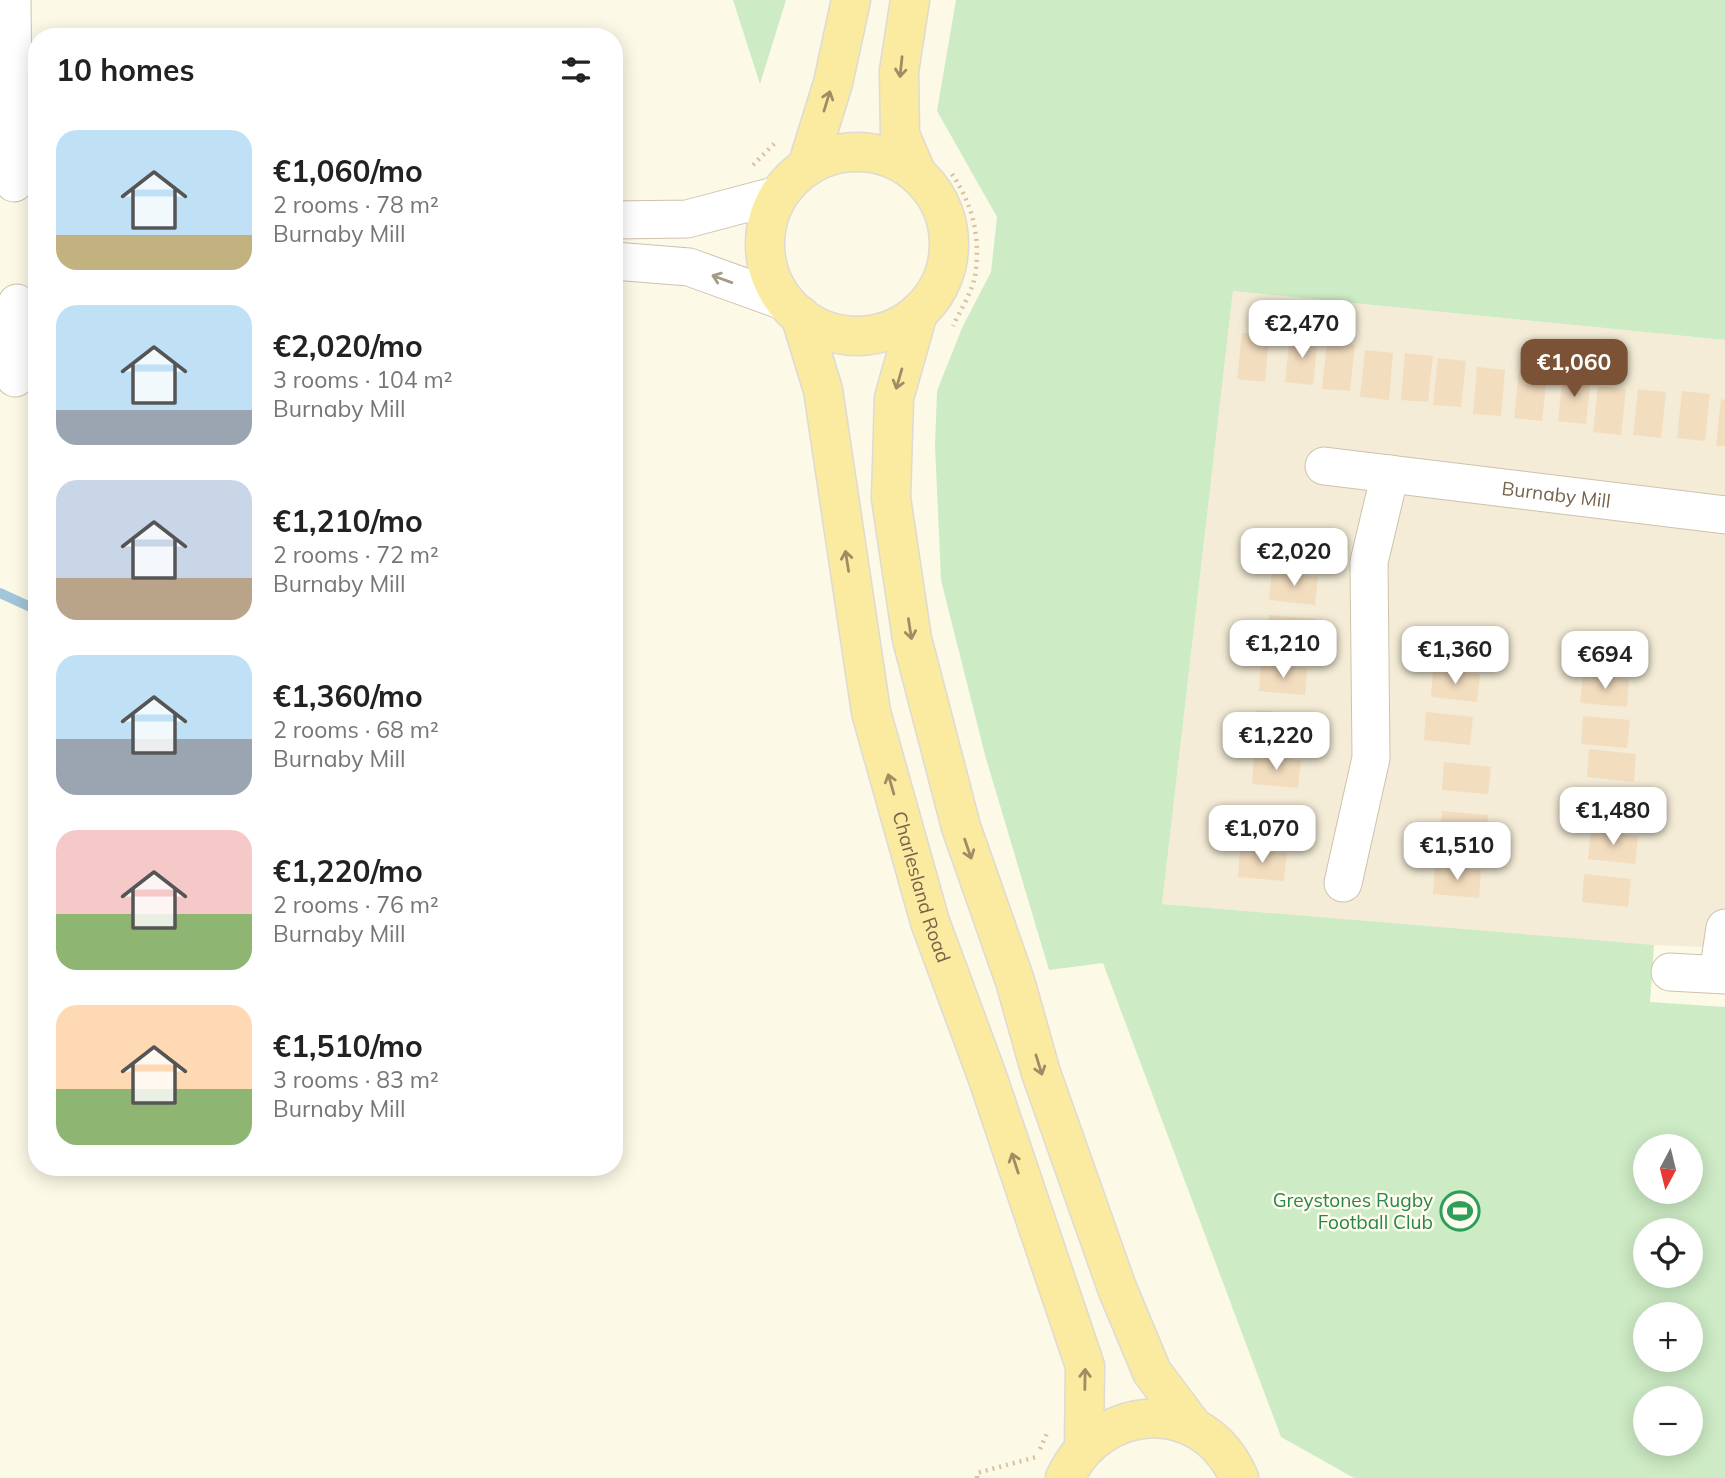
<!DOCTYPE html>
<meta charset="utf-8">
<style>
body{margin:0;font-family:Mulish,sans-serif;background:#f6f6f6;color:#222;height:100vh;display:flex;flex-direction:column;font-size:26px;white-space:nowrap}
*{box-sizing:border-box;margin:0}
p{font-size:23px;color:#767676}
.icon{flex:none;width:38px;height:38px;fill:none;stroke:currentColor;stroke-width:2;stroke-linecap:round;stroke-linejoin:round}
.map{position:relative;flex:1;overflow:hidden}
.sheet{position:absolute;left:28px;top:28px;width:595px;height:1148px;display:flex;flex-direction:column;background:#fff;border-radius:28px;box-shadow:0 4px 18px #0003}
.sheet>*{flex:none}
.needle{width:46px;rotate:187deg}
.buttons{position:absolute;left:1633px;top:1134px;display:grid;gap:14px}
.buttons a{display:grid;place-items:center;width:70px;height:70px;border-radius:50%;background:#fff;box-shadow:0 4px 18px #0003;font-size:35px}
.price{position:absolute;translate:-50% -60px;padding:0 16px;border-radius:14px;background:#fff;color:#222;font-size:23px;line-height:46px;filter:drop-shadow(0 2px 4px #0008)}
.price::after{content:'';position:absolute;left:50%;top:42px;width:21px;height:16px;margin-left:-10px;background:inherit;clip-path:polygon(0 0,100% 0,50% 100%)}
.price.current{background:#7b5235;color:#fff}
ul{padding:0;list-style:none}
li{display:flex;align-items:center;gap:21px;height:175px;padding:0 28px}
li span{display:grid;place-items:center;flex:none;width:196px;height:140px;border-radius:21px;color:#555}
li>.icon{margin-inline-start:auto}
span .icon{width:84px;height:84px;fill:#fffc;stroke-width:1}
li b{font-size:30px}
h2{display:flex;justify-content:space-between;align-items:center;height:84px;padding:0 28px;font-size:30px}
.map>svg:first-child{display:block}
.residential{fill:#f4ecd6}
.green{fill:#cdebc5;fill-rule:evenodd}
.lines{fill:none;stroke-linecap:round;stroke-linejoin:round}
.stream{stroke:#a1c5d9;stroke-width:10}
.building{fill:#f2ddbf}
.minor-casing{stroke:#cfc2ad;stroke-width:39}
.major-casing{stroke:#dedad4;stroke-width:41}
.path{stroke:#d8c1a1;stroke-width:4.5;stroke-dasharray:2 5;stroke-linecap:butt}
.minor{stroke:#fff;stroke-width:37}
.major{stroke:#fbeba0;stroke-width:38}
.oneway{stroke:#9f8c64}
.oneway2{stroke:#a79a8a}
.labels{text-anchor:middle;stroke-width:5;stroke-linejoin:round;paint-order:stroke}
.street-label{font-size:19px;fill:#77634b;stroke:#fffcee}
.leisure-label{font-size:19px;fill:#27864d;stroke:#fffcee;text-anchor:end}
</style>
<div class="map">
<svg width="1725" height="1478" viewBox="0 0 1725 1478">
<rect width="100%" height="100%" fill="#fdf9e7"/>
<!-- residential -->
<path class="residential" d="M1233 291 1725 340V948L1629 944 1162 904Z"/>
<!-- green -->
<g class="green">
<path d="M733 0H786L760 84Z"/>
<path d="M956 0H1725V340L1233 291 1162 904 1654 945 1650 1002 1725 1007V1478H1354L1281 1437 1103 963 1049 970 985 755 941 580 935 445 937 391 962 328 991 272 997 217 937 111ZM1645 1146H1690V1192H1645ZM1645 1230H1690V1276H1645ZM1645 1314H1690V1360H1645ZM1645 1398H1690V1444H1645Z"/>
</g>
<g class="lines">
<!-- stream -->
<path class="stream" d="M0 593 37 610"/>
</g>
<!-- building -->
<g class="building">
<path d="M1242 333 1269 336 1265 382 1237 379Z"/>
<path d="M1290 335 1318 338 1313 385 1285 382Z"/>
<path d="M1327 342 1355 345 1350 391 1322 389Z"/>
<path d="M1365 350 1393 353 1389 400 1360 397Z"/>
<path d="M1405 353 1433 356 1428 402 1401 400Z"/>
<path d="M1438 358 1466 361 1461 407 1433 405Z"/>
<path d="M1477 367 1505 370 1501 416 1473 414Z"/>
<path d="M1519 371 1547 374 1542 421 1514 418Z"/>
<path d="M1563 375 1591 378 1586 424 1558 421Z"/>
<path d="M1598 386 1626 389 1621 435 1593 432Z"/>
<path d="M1638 389 1666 392 1661 438 1633 435Z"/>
<path d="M1682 391 1710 394 1705 441 1677 438Z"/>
<path d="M1721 399 1725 400V446H1716Z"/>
<path d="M1276 531 1322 535 1320 563 1273 559Z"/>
<path d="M1272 572 1318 577 1315 605 1269 600Z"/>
<path d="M1269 615 1316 619 1313 647 1267 642Z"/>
<path d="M1261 664 1307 668 1305 695 1259 691Z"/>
<path d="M1433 670 1480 674 1477 702 1431 697Z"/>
<path d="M1583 675 1629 679 1627 707 1580 703Z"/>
<path d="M1257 710 1303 714 1301 742 1254 738Z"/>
<path d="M1426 712 1473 717 1470 745 1424 740Z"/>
<path d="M1583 716 1630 720 1627 748 1581 744Z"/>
<path d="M1589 749 1636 754 1634 782 1587 777Z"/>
<path d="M1254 756 1301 760 1298 788 1252 784Z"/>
<path d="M1444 762 1491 767 1488 794 1442 790Z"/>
<path d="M1588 790 1634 795 1632 822 1586 818Z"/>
<path d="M1244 808 1291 812 1288 840 1241 836Z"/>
<path d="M1442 811 1488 815 1486 842 1439 838Z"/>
<path d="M1591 831 1638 836 1635 864 1588 859Z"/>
<path d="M1240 849 1287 853 1284 881 1238 877Z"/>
<path d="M1435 866 1481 870 1479 898 1433 894Z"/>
<path d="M1584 874 1631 879 1628 907 1582 902Z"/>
</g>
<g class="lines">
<!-- minor casing -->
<g class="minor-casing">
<g id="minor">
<path d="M12 0 14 183"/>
<path d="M614 220 687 219 778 195"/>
<path d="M614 261 689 267 786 302"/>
<path d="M15 378 17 303"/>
<path id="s1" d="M1324 466 1725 515"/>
<path d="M1343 883 1371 758 1369 562 1390 474"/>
<path d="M1670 972 1725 975"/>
<path d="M1718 974 1725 928"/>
</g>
</g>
<!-- major casing -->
<g class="major-casing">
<g id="major">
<path d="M910 0 899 71 900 135 917 174"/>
<circle cx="857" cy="244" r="92"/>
<path d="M807 167 833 83 851 0"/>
<path d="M918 313 894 398 891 498 912 639 961 827 1015 981 1041 1073 1117 1288 1152 1372 1194 1428"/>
<path id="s2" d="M800 315 823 390 871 712 930 922 987 1076 1085 1366 1084 1447"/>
<path d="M1065 1478C1101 1401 1204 1396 1239 1478"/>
</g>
</g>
<!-- path -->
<g class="path">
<path d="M753 165 777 141"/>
<path d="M952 174C973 205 981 238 975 276 972 292 960 311 953 326"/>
<path d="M1040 1449 1048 1431"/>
<path d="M977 1478V1473L1036 1457"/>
</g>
<!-- minor -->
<use href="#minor" class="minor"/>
<!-- major -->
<use href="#major" class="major"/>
</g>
<!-- one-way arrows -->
<defs><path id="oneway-shaft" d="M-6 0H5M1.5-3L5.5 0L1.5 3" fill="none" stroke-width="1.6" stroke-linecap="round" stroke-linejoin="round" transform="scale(1.75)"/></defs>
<g class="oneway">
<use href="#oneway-shaft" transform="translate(901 67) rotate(96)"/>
<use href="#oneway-shaft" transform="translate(827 101) rotate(-73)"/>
<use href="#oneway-shaft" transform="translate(899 379) rotate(106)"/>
<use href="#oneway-shaft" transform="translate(847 561) rotate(-99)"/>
<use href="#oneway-shaft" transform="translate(910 629) rotate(81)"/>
<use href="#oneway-shaft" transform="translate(891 784) rotate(-106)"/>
<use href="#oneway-shaft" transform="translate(968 849) rotate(71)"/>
<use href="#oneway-shaft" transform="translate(1039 1065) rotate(73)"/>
<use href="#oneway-shaft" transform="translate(1015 1163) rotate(-108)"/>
<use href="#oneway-shaft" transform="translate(1085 1379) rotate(-89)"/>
</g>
<use class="oneway2" href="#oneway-shaft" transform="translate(722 279) rotate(-160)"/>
<!-- icons -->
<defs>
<g id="stadium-ring" transform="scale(2.0125)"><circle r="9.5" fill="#fffcee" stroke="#2e9e5b" stroke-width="1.5"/><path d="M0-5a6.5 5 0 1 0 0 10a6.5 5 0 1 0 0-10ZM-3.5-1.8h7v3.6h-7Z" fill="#2e9e5b"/></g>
</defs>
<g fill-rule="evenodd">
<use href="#stadium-ring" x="1460" y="1211"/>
</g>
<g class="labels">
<!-- street labels -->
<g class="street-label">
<text dy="7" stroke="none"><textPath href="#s1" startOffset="234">Burnaby Mill</textPath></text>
<text dy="7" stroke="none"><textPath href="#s2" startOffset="586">Charlesland Road</textPath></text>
</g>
<!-- leisure labels -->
<g class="leisure-label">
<text x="1433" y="1207">Greystones Rugby<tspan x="1433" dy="22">Football Club</tspan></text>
</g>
</g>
</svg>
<div class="buttons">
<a><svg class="needle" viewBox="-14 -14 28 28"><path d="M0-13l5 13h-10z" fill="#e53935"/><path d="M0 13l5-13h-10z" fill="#767676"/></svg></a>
<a><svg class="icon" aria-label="locate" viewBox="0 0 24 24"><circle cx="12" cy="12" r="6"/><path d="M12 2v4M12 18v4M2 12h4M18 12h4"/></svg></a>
<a>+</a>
<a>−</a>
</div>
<b class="price" style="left:1302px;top:360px">€2,470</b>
<b class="price current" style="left:1574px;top:399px">€1,060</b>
<b class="price" style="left:1294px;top:588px">€2,020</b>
<b class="price" style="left:1283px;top:680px">€1,210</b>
<b class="price" style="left:1455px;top:686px">€1,360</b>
<b class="price" style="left:1605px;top:691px">€694</b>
<b class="price" style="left:1276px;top:772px">€1,220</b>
<b class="price" style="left:1613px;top:847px">€1,480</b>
<b class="price" style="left:1262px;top:865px">€1,070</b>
<b class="price" style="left:1457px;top:882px">€1,510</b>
<section class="sheet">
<h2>10 homes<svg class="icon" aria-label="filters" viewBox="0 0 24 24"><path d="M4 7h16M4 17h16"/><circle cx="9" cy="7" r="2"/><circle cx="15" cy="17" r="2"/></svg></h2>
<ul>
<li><span style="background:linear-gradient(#bfe0f5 75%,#c2b280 0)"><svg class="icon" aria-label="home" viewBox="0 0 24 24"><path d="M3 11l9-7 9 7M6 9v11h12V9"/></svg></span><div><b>€1,060/mo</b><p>2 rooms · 78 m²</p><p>Burnaby Mill</p></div></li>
<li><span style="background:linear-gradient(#bfe0f5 75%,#9aa5b1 0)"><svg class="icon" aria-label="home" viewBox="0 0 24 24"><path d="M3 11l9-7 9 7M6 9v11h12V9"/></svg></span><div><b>€2,020/mo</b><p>3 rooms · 104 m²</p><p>Burnaby Mill</p></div></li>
<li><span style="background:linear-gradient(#c9d6e8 70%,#b9a48a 0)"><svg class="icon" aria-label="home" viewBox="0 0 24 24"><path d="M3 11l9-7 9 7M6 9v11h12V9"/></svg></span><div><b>€1,210/mo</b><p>2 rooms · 72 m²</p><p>Burnaby Mill</p></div></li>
<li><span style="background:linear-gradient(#bfe0f5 60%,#9aa5b1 0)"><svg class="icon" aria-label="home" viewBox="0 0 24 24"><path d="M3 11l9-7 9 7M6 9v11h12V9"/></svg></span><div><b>€1,360/mo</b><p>2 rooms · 68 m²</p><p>Burnaby Mill</p></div></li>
<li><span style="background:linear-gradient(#f6c9c9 60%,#8fb573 0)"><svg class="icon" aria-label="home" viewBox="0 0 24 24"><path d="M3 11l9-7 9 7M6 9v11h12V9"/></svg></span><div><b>€1,220/mo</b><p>2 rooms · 76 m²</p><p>Burnaby Mill</p></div></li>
<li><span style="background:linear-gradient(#ffd9b3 60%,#8fb573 0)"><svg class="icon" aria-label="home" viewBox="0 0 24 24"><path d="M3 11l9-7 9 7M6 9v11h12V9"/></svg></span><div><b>€1,510/mo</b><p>3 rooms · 83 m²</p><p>Burnaby Mill</p></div></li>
</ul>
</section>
</div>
